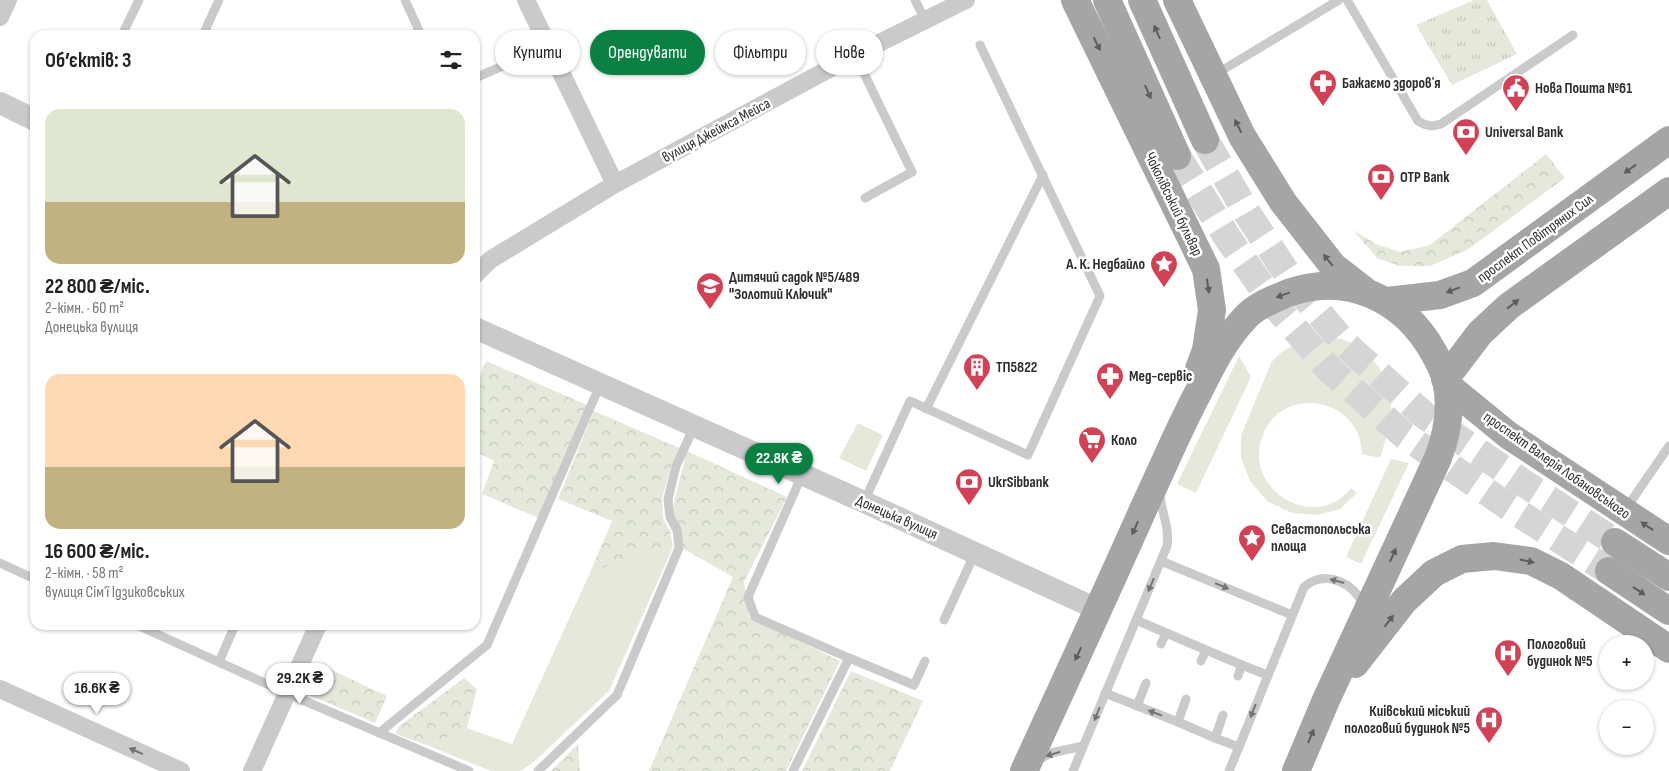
<!DOCTYPE html>
<html lang="uk">
<meta charset="utf-8">
<style>
body{margin:0;font-family:"Sofia Sans Condensed",sans-serif;background:#f2f2f2;color:#222;height:100vh;display:flex;flex-direction:column;font-size:19px;white-space:nowrap}
*{box-sizing:border-box;margin:0}
p{font-size:16px;color:#767676}
.icon{flex:none;width:28px;height:28px;fill:none;stroke:currentColor;stroke-width:2;stroke-linecap:round;stroke-linejoin:round}
.map{position:relative;flex:1;overflow:hidden}
.panel{position:absolute;left:30px;top:30px;width:450px;height:600px;display:flex;flex-direction:column;background:#fff;border-radius:15px;box-shadow:0 1px 4px #0004}
.panel>*{flex:none}
.top-card{position:absolute;left:495px;top:30px;width:475px;height:45px;display:flex;gap:10px}
.controls{position:absolute;left:1599px;top:635px;display:grid;gap:10px}
.controls a{display:grid;place-items:center;width:55px;height:55px;border-radius:50%;background:#fff;box-shadow:0 1px 4px #0004;font-size:25px}
.price{position:absolute;translate:-50% -42px;padding:0 11px;border-radius:18px;background:#fff;color:#222;font-size:16px;line-height:32px;filter:drop-shadow(0 1px 2px #0008)}
.price::after{content:'';position:absolute;left:50%;top:30px;width:15px;height:11px;margin-left:-8px;background:inherit;clip-path:polygon(0 0,100% 0,50% 100%)}
.price.current{background:#0b8043;color:#fff}
ul{padding:0;list-style:none}
li{display:grid;align-content:center;gap:10px;height:265px;padding:0 15px}
li span{display:grid;place-items:center;height:155px;border-radius:15px;color:#555}
li>.icon{margin-inline-start:auto}
span .icon{width:90px;height:90px;fill:#fffc;stroke-width:1}
li b{font-size:21px}
h2{display:flex;justify-content:space-between;align-items:center;height:60px;padding:0 15px;font-size:21px}
.tag{padding:0 18px;border-radius:22px;background:#fff;box-shadow:0 1px 4px #0004;font-size:18px;line-height:45px}
.tag.current{background:#0b8043;color:#fff}
.map>svg:first-child{display:block}
.grass{fill:#e4e9dc}
.forest{fill:url(#forest-crowns)}
.park{fill:url(#park-tufts)}
.lines{fill:none;stroke-linecap:round;stroke-linejoin:round}
.primary-tunnel{stroke:#d5d5d5;stroke-width:28;stroke-dasharray:28 14;stroke-linecap:butt}
.service{stroke:#cacaca;stroke-width:9}
.minor{stroke:#cacaca;stroke-width:18}
.tertiary{stroke:#cacaca;stroke-width:22}
.primary{stroke:#a5a5a5;stroke-width:28}
.oneway{fill:#5d5d5d}
.oneway2{fill:#747474}
.labels{text-anchor:middle;stroke-width:5;stroke-linejoin:round;paint-order:stroke}
.poi-label{font-size:15px;font-weight:bold;fill:#2d2d2d;stroke:#fff;text-anchor:start}
.street-label{font-size:15px;fill:#2d2d2d;stroke:#fff}
</style>
<div class="map">
<svg width="1669" height="771" viewBox="0 0 1669 771">
<defs>
<pattern id="forest-crowns" width="20" height="18" patternUnits="userSpaceOnUse" patternTransform="scale(1.25)"><rect width="20" height="18" fill="#e4e9dc"/><path d="M2 6a3 3 0 1 1 6 0M12 15a3 3 0 1 1 6 0" fill="none" stroke="#c4c8bd"/></pattern>
<pattern id="park-tufts" width="24" height="20" patternUnits="userSpaceOnUse" patternTransform="scale(1.25)"><rect width="24" height="20" fill="#e4e9dc"/><path d="M3 7l-1-3M5 7V3M7 7l1-3M15 17l-1-3M17 17v-4M19 17l1-3" fill="none" stroke="#c4c8bd"/></pattern>
</defs>
<rect width="100%" height="100%" fill="#fff"/>
<!-- grass -->
<g class="grass">
<path d="M1316 338C1322 338 1329 338 1335 338 1369 342 1391 377 1391 408 1391 425 1385 442 1380 458L1362 454C1361 397 1281 383 1262 437 1243 491 1316 533 1351 488L1357 493 1340 509 1317 515 1292 513 1267 501 1250 481 1241 458V436L1271 363C1282 348 1298 343 1316 338Z"/>
<path d="M1239 356 1251 377 1196 493 1177 484Z"/>
<path d="M858 423 883 435 866 471 839 458Z"/>
<path d="M1391 459 1409 463 1361 564 1346 557Z"/>
<path d="M673 547 609 691 536 760 521 771H491L429 746 467 728 512 744 589 575 633 554Z"/>
</g>
<!-- forest -->
<g class="forest">
<path d="M1546 154 1565 178 1467 250 1430 266H1399L1377 258 1353 230 1376 244 1400 252 1430 245Z"/>
<path d="M486 361 587 405 539 518 482 494 494 461 475 451V389Z"/>
<path d="M594 411 679 448 671 466 662 498 663 518 670 531 673 547 633 554 589 575 612 521 558 499Z"/>
<path d="M687 451 787 497 744 582 749 617 840 661 786 771H649L733 577 684 549 680 529 674 518V502Z"/>
<path d="M319 664 387 696 375 723 307 694Z"/>
<path d="M851 671 923 701 890 771H802Z"/>
<path d="M464 678 477 689 467 728 429 746 396 734 398 727Z"/>
<path d="M578 744 580 771H551Z"/>
</g>
<!-- park -->
<path class="park" d="M1474 0H1487L1517 54 1452 85 1416 25Z"/>
<g class="lines">
<!-- primary-tunnel -->
<g class="primary-tunnel">
<path d="M1205 140 1247 213 1294 284 1346 345 1424 415 1525 484 1615 542"/>
<path d="M1177 156 1227 237 1273 303 1329 369 1404 435 1509 507 1609 571"/>
</g>
<!-- service -->
<g class="service">
<path d="M405 0 421 35"/>
<path d="M915 0 925 20"/>
<path d="M1347 0 1418 121C1426 126 1432 127 1441 124L1573 35"/>
<path d="M122 35 139 0"/>
<path d="M203 35 219 0"/>
<path d="M855 55 912 172 865 198"/>
<path d="M1216 74 1339 0"/>
<path d="M475 78 549 46"/>
<path d="M926 409 1043 175"/>
<path d="M802 475 748 597 755 617 849 658"/>
<path d="M864 502 910 401 1028 455 1100 296 980 45"/>
<path d="M1625 510 1669 446"/>
<path d="M1161 561 1292 615"/>
<path d="M0 563 35 579"/>
<path d="M944 620 975 553"/>
<path d="M1136 620 1206 650 1201 661"/>
<path d="M137 625 300 699 469 771"/>
<path d="M1161 644 1166 633"/>
<path d="M1206 650 1242 665 1238 676"/>
<path d="M219 662 235 625"/>
<path d="M1242 665 1267 675"/>
<path d="M1105 693 1178 722 1186 699"/>
<path d="M1137 706 1146 683"/>
<path d="M1178 722 1215 738 1223 715"/>
<path d="M379 733 487 645 600 385"/>
<path d="M1215 738 1239 747 1229 771"/>
<path d="M1239 747 1304 587C1325 569 1353 582 1364 606"/>
<path d="M1036 761 1051 753 1083 746"/>
<path d="M538 771 617 695 679 548 677 530 670 517 668 499 676 466 694 427"/>
<path d="M793 771 849 658 914 685 925 661"/>
<path d="M1073 771 1167 546C1170 527 1161 512 1160 494"/>
</g>
<!-- minor -->
<g class="minor">
<path d="M526 0 615 184"/>
<path d="M0 17 8 0"/>
<path d="M475 275 490 260 615 184 855 55 966 0"/>
<path d="M0 689 181 771"/>
<path d="M252 771 318 625"/>
</g>
<!-- tertiary -->
<g class="tertiary">
<path d="M0 103 35 120"/>
<path d="M475 328 864 502 1099 610"/>
</g>
<!-- primary -->
<g class="primary">
<path d="M1075 0 1206 269 1212 310 1206 350 1199 369"/>
<path d="M1107 0 1177 156"/>
<path d="M1142 0 1205 140"/>
<path d="M1177 0 1242 136 1283 202 1333 266 1364 290"/>
<path d="M1387 301 1440 295 1473 283 1669 140"/>
<path d="M1445 379 1480 333 1509 306 1669 191"/>
<path d="M1447 385 1508 435 1669 541"/>
<path d="M1615 542 1669 577"/>
<path d="M1609 571 1669 611"/>
<path d="M1355 664 1404 601 1434 573 1462 559 1494 556 1531 561 1561 576 1669 649"/>
<path d="M1024 771C1065 682 1106 593 1146 503 1164 465 1180 426 1200 389 1213 363 1225 339 1245 318 1255 306 1274 299 1288 293 1348 272 1404 299 1434 353 1439 362 1445 373 1447 384 1451 408 1447 435 1438 458L1326 700 1296 771"/>
</g>
</g>
<!-- one-way arrows -->
<defs><path id="oneway-solid" d="M-6-.8H1V-3.2L6.5 0L1 3.2V.8H-6Z" transform="scale(1.25)"/></defs>
<g class="oneway">
<use href="#oneway-solid" transform="translate(1157 32) rotate(-114)"/>
<use href="#oneway-solid" transform="translate(1097 44) rotate(64)"/>
<use href="#oneway-solid" transform="translate(1148 92) rotate(66)"/>
<use href="#oneway-solid" transform="translate(1238 126) rotate(-116)"/>
<use href="#oneway-solid" transform="translate(1630 169) rotate(144)"/>
<use href="#oneway-solid" transform="translate(1328 260) rotate(-129)"/>
<use href="#oneway-solid" transform="translate(1208 286) rotate(81)"/>
<use href="#oneway-solid" transform="translate(1453 290) rotate(160)"/>
<use href="#oneway-solid" transform="translate(1283 295) rotate(160)"/>
<use href="#oneway-solid" transform="translate(1513 304) rotate(-38)"/>
<use href="#oneway-solid" transform="translate(1647 526) rotate(-147)"/>
<use href="#oneway-solid" transform="translate(1135 528) rotate(114)"/>
<use href="#oneway-solid" transform="translate(1393 555) rotate(-66)"/>
<use href="#oneway-solid" transform="translate(1527 561) rotate(12)"/>
<use href="#oneway-solid" transform="translate(1639 591) rotate(34)"/>
<use href="#oneway-solid" transform="translate(1389 621) rotate(-52)"/>
<use href="#oneway-solid" transform="translate(1078 654) rotate(115)"/>
<use href="#oneway-solid" transform="translate(1311 736) rotate(-67)"/>
</g>
<g class="oneway2">
<use href="#oneway-solid" transform="translate(1337 581) rotate(-165)"/>
<use href="#oneway-solid" transform="translate(1151 585) rotate(113)"/>
<use href="#oneway-solid" transform="translate(1222 586) rotate(23)"/>
<use href="#oneway-solid" transform="translate(1253 711) rotate(111)"/>
<use href="#oneway-solid" transform="translate(1155 713) rotate(-159)"/>
<use href="#oneway-solid" transform="translate(1097 714) rotate(112)"/>
<use href="#oneway-solid" transform="translate(136 751) rotate(-156)"/>
<use href="#oneway-solid" transform="translate(1053 754) rotate(163)"/>
</g>
<!-- icons -->
<defs>
<g id="pharmacy-pin" transform="scale(1.4375)"><path d="M0 17L-7.5 6A9.5 9.5 0 1 1 7.5 6Z" fill="#d14256" stroke="#fff"/><path d="M-2-6h4v4h4v4h-4v4h-4v-4h-4v-4h4Z" fill="#fff"/></g>
<g id="civic-pin" transform="scale(1.4375)"><path d="M0 17L-7.5 6A9.5 9.5 0 1 1 7.5 6Z" fill="#d14256" stroke="#fff"/><path d="M-.6-6.5H3V-4.5H.6V-3L4-1V1h2V6H-6V1h2V-1L-.6-3ZM-1.2 2.5V6h2.4V2.5Z" fill="#fff"/></g>
<g id="bank-pin" transform="scale(1.4375)"><path d="M0 17L-7.5 6A9.5 9.5 0 1 1 7.5 6Z" fill="#d14256" stroke="#fff"/><path d="M-6-4H6V4H-6ZM0-2.3a2.3 2.3 0 1 0 0 4.6a2.3 2.3 0 1 0 0-4.6Z" fill="#fff"/></g>
<g id="sight-pin" transform="scale(1.4375)"><path d="M0 17L-7.5 6A9.5 9.5 0 1 1 7.5 6Z" fill="#d14256" stroke="#fff"/><path d="M0-6L1.8-2.2L6-1.7L2.9 1.2L3.7 5.4L0 3.3L-3.7 5.4L-2.9 1.2L-6-1.7L-1.8-2.2Z" fill="#fff"/></g>
<g id="school-pin" transform="scale(1.4375)"><path d="M0 17L-7.5 6A9.5 9.5 0 1 1 7.5 6Z" fill="#d14256" stroke="#fff"/><path d="M0-5L7-2L0 1L-7-2ZM-4 1L0 2.5L4 1V4Q0 6-4 4Z" fill="#fff"/></g>
<g id="building-pin" transform="scale(1.4375)"><path d="M0 17L-7.5 6A9.5 9.5 0 1 1 7.5 6Z" fill="#d14256" stroke="#fff"/><path d="M-4-6H4V6H1V3H-1V6H-4ZM-2.5-4.3h1.7v1.8h-1.7ZM.8-4.3h1.7v1.8H.8ZM-2.5-1h1.7V.8h-1.7ZM.8-1h1.7V.8H.8Z" fill="#fff"/></g>
<g id="supermarket-pin" transform="scale(1.4375)"><path d="M0 17L-7.5 6A9.5 9.5 0 1 1 7.5 6Z" fill="#d14256" stroke="#fff"/><path d="M-6-5.5h2.5l.6 2H6L4.5 2H-2.5L-4.4-4H-6ZM-1.5 3.2a1.3 1.3 0 1 0 .1 0ZM3 3.2a1.3 1.3 0 1 0 .1 0Z" fill="#fff"/></g>
<g id="hospital-pin" transform="scale(1.4375)"><path d="M0 17L-7.5 6A9.5 9.5 0 1 1 7.5 6Z" fill="#d14256" stroke="#fff"/><path d="M-5-5h3v3.5h4V-5h3V5h-3V1.5h-4V5h-3Z" fill="#fff"/></g>
</defs>
<g fill-rule="evenodd">
<use href="#pharmacy-pin" x="1323" y="83"/>
<use href="#civic-pin" x="1516" y="88"/>
<use href="#bank-pin" x="1466" y="132"/>
<use href="#bank-pin" x="1381" y="177"/>
<use href="#sight-pin" x="1164" y="264"/>
<use href="#school-pin" x="710" y="286"/>
<use href="#building-pin" x="977" y="367"/>
<use href="#pharmacy-pin" x="1110" y="376"/>
<use href="#supermarket-pin" x="1092" y="440"/>
<use href="#bank-pin" x="969" y="482"/>
<use href="#sight-pin" x="1252" y="538"/>
<use href="#hospital-pin" x="1508" y="653"/>
<use href="#hospital-pin" x="1489" y="720"/>
</g>
<g class="labels">
<!-- poi labels -->
<g class="poi-label">
<text x="1342" y="88">Бажаємо здоровʼя</text>
<text x="1535" y="93">Нова Пошта №61</text>
<text x="1485" y="137">Universal Bank</text>
<text x="1400" y="182">OTP Bank</text>
<text x="1145" y="269" text-anchor="end">А. К. Недбайло</text>
<text x="729" y="282">Дитячий садок №5/489<tspan x="729" dy="17">"Золотий Ключик"</tspan></text>
<text x="996" y="372">ТП5822</text>
<text x="1129" y="381">Мед-сервіс</text>
<text x="1111" y="445">Коло</text>
<text x="988" y="487">UkrSibbank</text>
<text x="1271" y="534">Севастопольська<tspan x="1271" dy="17">площа</tspan></text>
<text x="1527" y="649">Пологовий<tspan x="1527" dy="17">будинок №5</tspan></text>
<text x="1470" y="716" text-anchor="end">Киівський міський<tspan x="1470" dy="17">пологовий будинок №5</tspan></text>
</g>
<!-- street labels -->
<g class="street-label">
<text transform="translate(716 130) rotate(-28)" y="5">вулиця Джеймса Мейса</text>
<text transform="translate(1174 204) rotate(64)" y="5">Чоколівський бульвар</text>
<text transform="translate(1535 238) rotate(-36)" y="5">проспект Повітряних Сил</text>
<text transform="translate(1557 465) rotate(35)" y="5">проспект Валерія Лобановського</text>
<text transform="translate(897 517) rotate(24)" y="5">Донецька вулиця</text>
</g>
</g>
</svg>
<div class="controls">
<a>+</a>
<a>−</a>
</div>
<b class="price current" style="left:779px;top:485px">22.8K ₴</b>
<b class="price" style="left:300px;top:705px">29.2K ₴</b>
<b class="price" style="left:97px;top:715px">16.6K ₴</b>
<div class="top-card">
<a class="tag">Купити</a>
<a class="tag current">Орендувати</a>
<a class="tag">Фільтри</a>
<a class="tag">Нове</a>
</div>
<section class="panel">
<h2>Об’єктів: 3<svg class="icon" aria-label="filters" viewBox="0 0 24 24"><path d="M4 7h16M4 17h16"/><circle cx="9" cy="7" r="2"/><circle cx="15" cy="17" r="2"/></svg></h2>
<ul>
<li><span style="background:linear-gradient(#dfe7d0 60%,#c2b280 0)"><svg class="icon" aria-label="home" viewBox="0 0 24 24"><path d="M3 11l9-7 9 7M6 9v11h12V9"/></svg></span><div><b>22 800 ₴/міс.</b><p>2-кімн. · 60 m²</p><p>Донецька вулиця</p></div></li>
<li><span style="background:linear-gradient(#ffd9b3 60%,#c2b280 0)"><svg class="icon" aria-label="home" viewBox="0 0 24 24"><path d="M3 11l9-7 9 7M6 9v11h12V9"/></svg></span><div><b>16 600 ₴/міс.</b><p>2-кімн. · 58 m²</p><p>вулиця Сімʼї Ідзиковських</p></div></li>
</ul>
</section>
</div>
